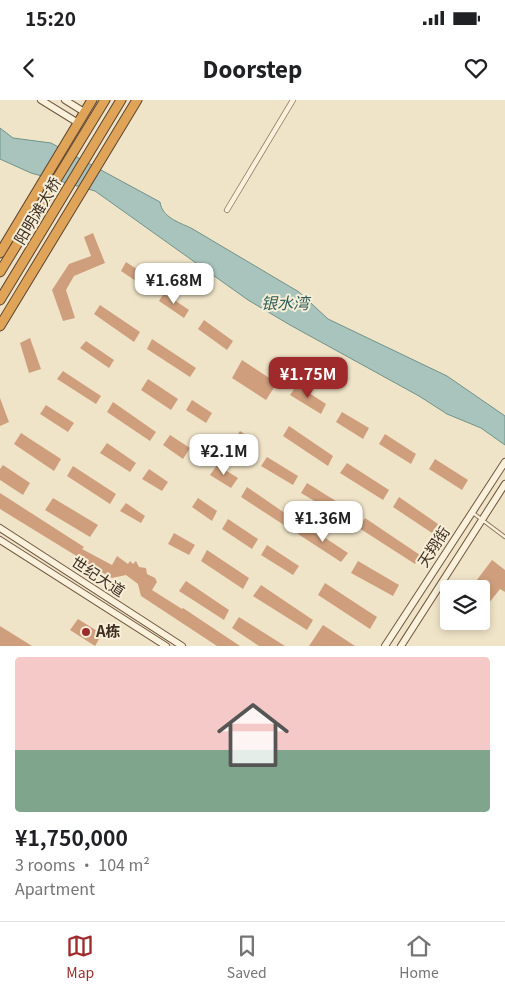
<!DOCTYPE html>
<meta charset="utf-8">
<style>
body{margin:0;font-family:Georgia,"Noto Sans SC",serif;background:#f2f2f2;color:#202124;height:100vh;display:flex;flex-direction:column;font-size:19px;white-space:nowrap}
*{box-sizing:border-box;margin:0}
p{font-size:16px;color:#757577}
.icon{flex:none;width:28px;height:28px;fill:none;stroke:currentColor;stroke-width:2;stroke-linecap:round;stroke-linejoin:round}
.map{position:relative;height:546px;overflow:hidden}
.drawer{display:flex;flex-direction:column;background:#fff;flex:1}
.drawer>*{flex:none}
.fabs{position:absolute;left:440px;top:480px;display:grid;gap:10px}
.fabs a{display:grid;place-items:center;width:50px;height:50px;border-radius:5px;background:#fff;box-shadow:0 2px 8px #0003;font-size:25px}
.price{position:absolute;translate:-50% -42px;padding:0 11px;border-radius:10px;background:#fff;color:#222;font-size:16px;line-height:32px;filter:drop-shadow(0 1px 2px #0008)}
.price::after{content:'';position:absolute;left:50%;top:30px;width:15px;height:11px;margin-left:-8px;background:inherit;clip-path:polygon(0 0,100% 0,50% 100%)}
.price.active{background:#9e2a2b;color:#fff}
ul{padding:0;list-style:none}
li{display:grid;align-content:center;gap:10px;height:265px;padding:0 15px}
li span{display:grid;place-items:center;height:155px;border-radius:5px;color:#555}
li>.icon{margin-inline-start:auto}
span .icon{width:90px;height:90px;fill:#fffc;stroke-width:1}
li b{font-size:21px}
.status{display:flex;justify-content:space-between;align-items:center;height:35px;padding:0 25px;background:#fff;direction:ltr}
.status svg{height:14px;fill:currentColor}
header{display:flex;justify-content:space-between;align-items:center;height:65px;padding:0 15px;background:#fff;font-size:22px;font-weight:800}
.dock{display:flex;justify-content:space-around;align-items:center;height:70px;border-top:1px solid #e0e0e0;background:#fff;font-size:14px;color:#757577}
.dock a{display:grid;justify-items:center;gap:2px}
.dock .active{color:#9e2a2b}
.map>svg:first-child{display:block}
.water{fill:#a9c4bc;stroke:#6f938a}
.building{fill:#cf9f7d}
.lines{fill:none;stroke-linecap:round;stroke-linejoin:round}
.lane-casing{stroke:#8d765c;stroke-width:4.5}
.street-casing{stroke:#8d765c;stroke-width:6}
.secondary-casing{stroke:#6f573f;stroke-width:8}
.highway-casing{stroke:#5b4430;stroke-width:11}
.lane{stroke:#faf1dc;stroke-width:2.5}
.street{stroke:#faf1dc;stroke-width:4.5}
.secondary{stroke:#faf1dc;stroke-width:6}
.highway{stroke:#e0a458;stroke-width:9}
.poi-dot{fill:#9e2a2b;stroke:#f7eed8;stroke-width:2}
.labels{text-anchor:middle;stroke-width:4;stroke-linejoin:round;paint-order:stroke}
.street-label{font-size:15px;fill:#3d2e20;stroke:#f7eed8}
.poi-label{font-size:15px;font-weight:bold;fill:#3d2e20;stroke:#f7eed8;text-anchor:start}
.water-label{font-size:16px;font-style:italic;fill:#2f5d5a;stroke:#f7eed8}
</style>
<div class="status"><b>15:20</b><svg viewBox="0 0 49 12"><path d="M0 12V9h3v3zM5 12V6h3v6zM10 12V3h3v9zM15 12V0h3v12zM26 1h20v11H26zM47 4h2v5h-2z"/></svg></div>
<header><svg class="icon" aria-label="back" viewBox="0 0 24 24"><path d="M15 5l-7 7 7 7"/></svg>Doorstep<svg class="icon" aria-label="heart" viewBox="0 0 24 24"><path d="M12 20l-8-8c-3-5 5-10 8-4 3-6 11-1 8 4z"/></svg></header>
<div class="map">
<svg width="505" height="546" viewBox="0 0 505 546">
<rect width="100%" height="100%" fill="#f0e4c8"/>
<!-- water -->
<path class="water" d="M0 28 13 38 51 43 160 102C162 117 178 122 191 128L299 192 328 219 447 276 505 316V345L481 328 447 314 419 296 290 225 248 200 95 91 31 73 0 59Z"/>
<!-- building -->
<g class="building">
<path d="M93 133 105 163 74 176 66 190 75 218 63 221 52 190 69 164 91 156 84 137Z"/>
<path d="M126 162 152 179 146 188 121 171Z"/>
<path d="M164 193 189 210 184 218 159 201Z"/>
<path d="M100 205 140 232 134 242 94 214Z"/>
<path d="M204 220 233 241 227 250 198 229Z"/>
<path d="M30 238 41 269 29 273 20 243Z"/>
<path d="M152 239 196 268 190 277 147 249Z"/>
<path d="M86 241 114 260 109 268 80 248Z"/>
<path d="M242 260 277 283 266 300 232 278Z"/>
<path d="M63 271 101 296 96 304 57 279Z"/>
<path d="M148 279 178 299 171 310 141 290Z"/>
<path d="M297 285 326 304 321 314 290 295Z"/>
<path d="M0 298 9 322 0 326Z"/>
<path d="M192 300 212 313 206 323 186 310Z"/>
<path d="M113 302 156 332 150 341 107 312Z"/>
<path d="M46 305 74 323 68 332 40 314Z"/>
<path d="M342 312 369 328 363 339 336 322Z"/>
<path d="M289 326 333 356 328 366 283 336Z"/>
<path d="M240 331 259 344 254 354 234 341Z"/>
<path d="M21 333 61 359 54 371 14 344Z"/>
<path d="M385 334 416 354 411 364 379 344Z"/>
<path d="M170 335 190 348 183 359 163 345Z"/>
<path d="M107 343 136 363 130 372 100 353Z"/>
<path d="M267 357 298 376 293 385 261 366Z"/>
<path d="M435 359 468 380 462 390 429 369Z"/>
<path d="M347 363 389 390 383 400 340 373Z"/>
<path d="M3 365 30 383 23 395 0 380V369Z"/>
<path d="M217 365 238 378 231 388 210 375Z"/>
<path d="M73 366 116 394 110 404 67 376Z"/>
<path d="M149 369 168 382 162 391 142 379Z"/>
<path d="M307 383 339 403 333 412 301 393Z"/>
<path d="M247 387 292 418 287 427 241 397Z"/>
<path d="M0 393 84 447 82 449 112 465 117 456 128 464 130 461 133 464 136 461 139 467 146 468 147 474 155 478 157 482 152 490 182 509 183 508 240 546H217L141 496 138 484 126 475 112 478 82 461 83 460 0 409Z"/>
<path d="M399 397 438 424 432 433 393 407Z"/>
<path d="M53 398 98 425 90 437 45 410Z"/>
<path d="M198 398 217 411 212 421 192 407Z"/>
<path d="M126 403 145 416 141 423 120 411Z"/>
<path d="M365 418 420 455 415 464 359 428Z"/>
<path d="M228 419 258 439 252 449 222 429Z"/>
<path d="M304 424 348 453 341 462 298 434Z"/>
<path d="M174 433 195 445 189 455 168 444Z"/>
<path d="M267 445 299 466 293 475 261 455Z"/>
<path d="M207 450 249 478 243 489 201 461Z"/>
<path d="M492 460 505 470V492L500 489 481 513V489H470Z"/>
<path d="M358 461 399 485 393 496 351 473Z"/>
<path d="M186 481 229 510 224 520 179 491Z"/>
<path d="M325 483 377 517 370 529 318 495Z"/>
<path d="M261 485 313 520 307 530 253 496Z"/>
<path d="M239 517 285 546H259L232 528Z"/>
<path d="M78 519 102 534 95 546 70 530Z"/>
<path d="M323 525 355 546H309Z"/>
<path d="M0 526 32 546H0Z"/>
</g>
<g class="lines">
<!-- lane casing -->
<g class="lane-casing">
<path id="lane" d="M473 413 505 437"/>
</g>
<!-- street casing -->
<g class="street-casing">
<path id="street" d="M227 110 293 0"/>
</g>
<!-- secondary casing -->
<g class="secondary-casing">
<g id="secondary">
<path d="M41 0 75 21"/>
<path d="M65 0 81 10"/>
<path d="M0 428 182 546"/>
<path d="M0 440 166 546"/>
<path d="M385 546 505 362"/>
<path d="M401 546 505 384"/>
</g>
</g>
<!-- highway casing -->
<g class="highway-casing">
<g id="highway">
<path d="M0 153 92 0"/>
<path d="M0 172 105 0"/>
<path d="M0 200 121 0"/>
<path d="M0 226 137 0"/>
</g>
</g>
<!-- lane -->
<use href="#lane" class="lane"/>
<!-- street -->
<use href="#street" class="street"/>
<!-- secondary -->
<use href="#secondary" class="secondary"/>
<!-- highway -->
<use href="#highway" class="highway"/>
</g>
<!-- markers -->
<circle class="poi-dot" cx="86" cy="532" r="5"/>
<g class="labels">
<!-- street labels -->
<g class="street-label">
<text transform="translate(38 111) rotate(-59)" y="5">阳明滩大桥</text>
<text transform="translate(434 447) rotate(-57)" y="5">天翔街</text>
<text transform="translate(98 477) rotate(33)" y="5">世纪大道</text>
</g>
<!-- poi labels -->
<g class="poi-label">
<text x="96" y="537">A栋</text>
</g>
<!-- water labels -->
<g class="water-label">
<text x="285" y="209">银水湾</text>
</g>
</g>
</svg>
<div class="fabs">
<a><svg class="icon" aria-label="layers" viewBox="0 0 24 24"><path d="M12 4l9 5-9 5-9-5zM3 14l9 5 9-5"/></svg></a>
</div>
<b class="price" style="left:174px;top:205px">¥1.68M</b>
<b class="price active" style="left:308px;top:299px">¥1.75M</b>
<b class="price" style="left:224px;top:376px">¥2.1M</b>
<b class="price" style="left:323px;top:443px">¥1.36M</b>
</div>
<section class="drawer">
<ul>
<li><span style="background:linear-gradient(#f6c9c9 60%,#7fa58c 0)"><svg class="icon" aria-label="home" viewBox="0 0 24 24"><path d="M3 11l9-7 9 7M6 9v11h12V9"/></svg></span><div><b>¥1,750,000</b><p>3 rooms · 104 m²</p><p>Apartment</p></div></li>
</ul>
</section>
<nav class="dock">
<a class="active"><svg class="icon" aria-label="map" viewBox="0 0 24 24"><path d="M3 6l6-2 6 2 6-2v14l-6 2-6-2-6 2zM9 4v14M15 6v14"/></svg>Map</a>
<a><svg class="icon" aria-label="saved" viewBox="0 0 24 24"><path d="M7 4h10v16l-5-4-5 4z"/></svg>Saved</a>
<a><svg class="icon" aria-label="home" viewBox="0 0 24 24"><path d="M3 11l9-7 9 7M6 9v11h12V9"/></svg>Home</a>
</nav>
